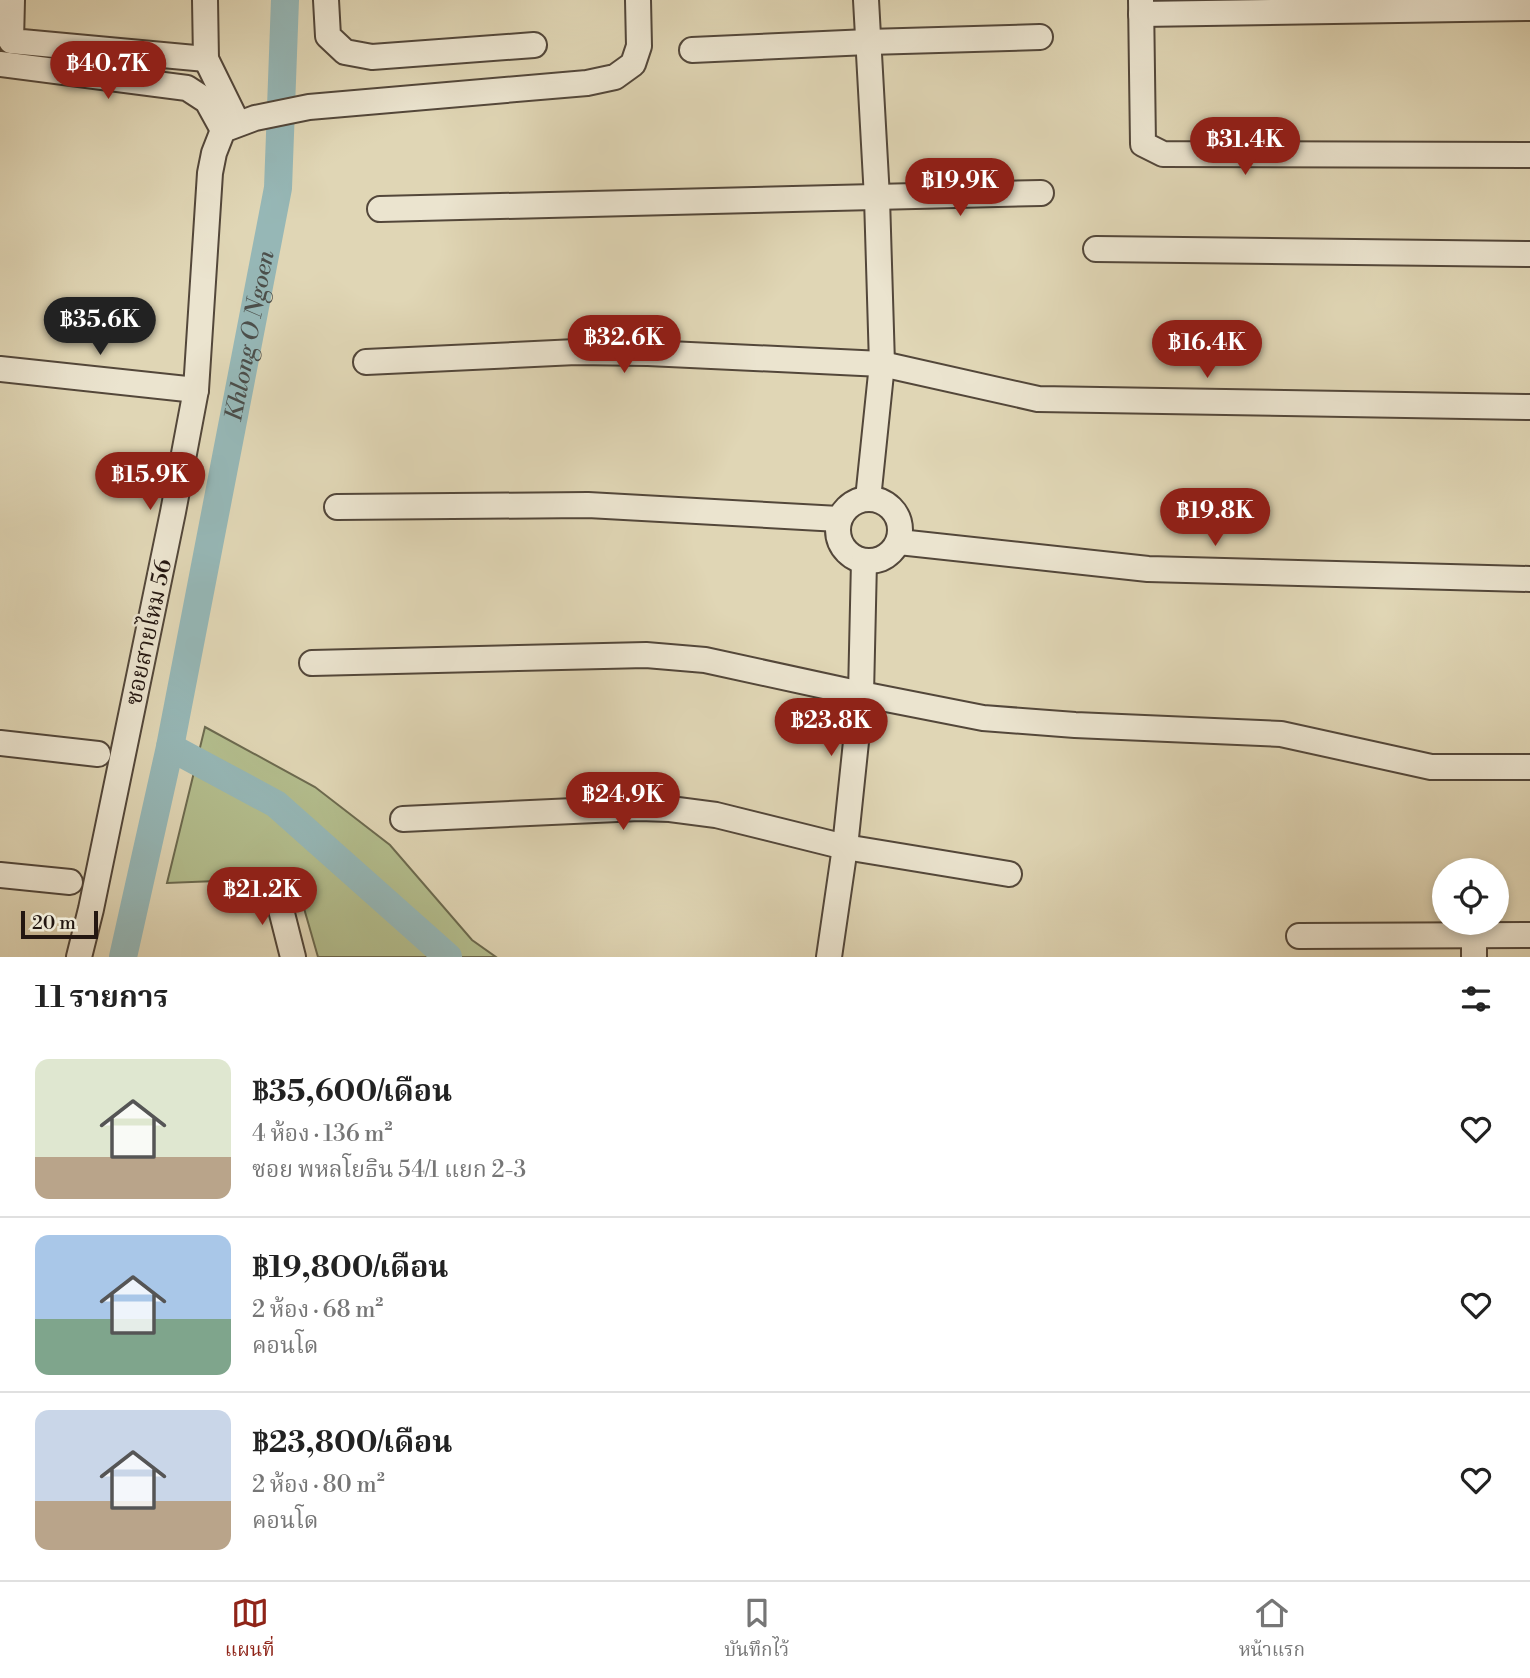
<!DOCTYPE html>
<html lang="th">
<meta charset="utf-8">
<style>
body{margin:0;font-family:"Libre Bodoni","Noto Serif Thai",serif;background:#f6f6f6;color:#222;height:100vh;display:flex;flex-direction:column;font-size:26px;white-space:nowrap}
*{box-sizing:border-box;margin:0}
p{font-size:23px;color:#767676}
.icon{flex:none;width:38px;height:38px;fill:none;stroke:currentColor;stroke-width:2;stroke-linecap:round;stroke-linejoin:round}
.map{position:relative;height:957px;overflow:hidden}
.panel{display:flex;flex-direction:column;background:#fff;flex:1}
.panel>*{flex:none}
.controls{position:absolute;left:1432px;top:858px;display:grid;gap:14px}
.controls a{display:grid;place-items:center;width:77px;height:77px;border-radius:50%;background:#fff;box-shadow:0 4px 10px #0003;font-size:35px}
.scale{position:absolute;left:21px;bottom:18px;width:77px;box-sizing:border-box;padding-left:7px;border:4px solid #241711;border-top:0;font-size:19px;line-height:24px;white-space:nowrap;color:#241711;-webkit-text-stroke:5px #ebe4cf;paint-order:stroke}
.price{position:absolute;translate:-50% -60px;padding:0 16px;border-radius:24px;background:#8f2418;color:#fff;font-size:23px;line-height:46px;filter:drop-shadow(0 2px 4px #0008)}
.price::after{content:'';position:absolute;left:50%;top:42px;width:21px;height:16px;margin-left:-10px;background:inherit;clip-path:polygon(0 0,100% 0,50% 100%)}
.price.active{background:#222;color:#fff}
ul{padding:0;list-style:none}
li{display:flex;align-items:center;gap:21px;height:175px;padding:0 35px}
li+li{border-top:2px solid #e0e0e0}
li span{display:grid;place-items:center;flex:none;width:196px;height:140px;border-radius:14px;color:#555}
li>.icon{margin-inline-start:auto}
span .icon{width:84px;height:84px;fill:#fffc;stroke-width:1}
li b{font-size:30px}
h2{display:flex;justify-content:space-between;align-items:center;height:84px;padding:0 35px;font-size:30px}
.dock{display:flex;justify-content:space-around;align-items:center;height:98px;border-top:2px solid #e0e0e0;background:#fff;font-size:19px;color:#767676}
.dock a{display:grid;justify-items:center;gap:4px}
.dock .active{color:#8f2418}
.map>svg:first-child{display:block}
.green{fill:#b3bd8d;stroke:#6c6a4f;stroke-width:2}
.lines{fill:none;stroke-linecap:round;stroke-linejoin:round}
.canal{stroke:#96b7b6;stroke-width:28}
.minor-casing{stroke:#53473a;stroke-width:28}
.minor{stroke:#ebe4cf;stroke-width:24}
.labels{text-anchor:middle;stroke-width:5;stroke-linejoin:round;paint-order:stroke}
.street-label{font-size:23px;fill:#241711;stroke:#ebe4cf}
.water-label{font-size:24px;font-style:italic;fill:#4c4f4b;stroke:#ebe4cf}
</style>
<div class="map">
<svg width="1530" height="957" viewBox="0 0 1530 957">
<rect width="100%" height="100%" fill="#e0d6b5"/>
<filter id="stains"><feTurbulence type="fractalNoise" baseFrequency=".00286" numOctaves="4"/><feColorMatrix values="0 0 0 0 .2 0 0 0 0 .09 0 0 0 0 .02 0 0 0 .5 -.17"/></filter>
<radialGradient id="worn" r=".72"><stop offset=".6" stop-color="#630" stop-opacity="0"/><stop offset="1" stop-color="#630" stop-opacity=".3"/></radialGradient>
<!-- green -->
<path class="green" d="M205 727 315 787 390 845 472 940 496 957H318L293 870 217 881 167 883Z"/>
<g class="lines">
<!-- canal -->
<g class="canal">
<path d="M170 747 276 804 448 957"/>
<path id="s1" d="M123 957 170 747 278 188 285 0"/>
</g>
<!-- minor casing -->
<g class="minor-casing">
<g id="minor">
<path d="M12 0 11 41 206 59"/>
<path d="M205 0 206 59 236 120"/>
<path d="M326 0 328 36 345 52 372 57 534 45"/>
<path d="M866 0 877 198 882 364 868 499"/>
<path d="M1141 0 1143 144 1163 154 1530 155"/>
<path d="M1141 14 1530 8"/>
<path d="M692 50 868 42 1040 37"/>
<path d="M0 64 187 88 207 101 223 130"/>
<path d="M380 209 1041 193"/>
<path d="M1096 249 1530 254"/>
<path d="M366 362 576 352 648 353 882 364 1038 399 1530 407"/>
<path d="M0 369 196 390"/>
<circle cx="869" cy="530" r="31"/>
<path d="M337 507 588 505 839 519"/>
<path d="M899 542 1148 569 1530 579"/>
<path d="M312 663 646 655 705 660 861 694 983 718 1075 725 1281 734 1431 767H1530"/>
<path d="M0 743 98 754"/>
<path d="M403 819 639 808 670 809 716 815 845 847 1009 874"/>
<path d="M0 875 70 882"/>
<path d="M275 886 293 957"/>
<path d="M1474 935V957"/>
<path d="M1299 936 1530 935"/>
<path d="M79 957 91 909 173 512 196 390 210 173 214 153 223 130 255 118 309 107 587 83 615 77 633 64 639 46 638 0"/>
<path d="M829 957 845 847 861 694 864 561"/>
</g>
</g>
<!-- minor -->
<use href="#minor" class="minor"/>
</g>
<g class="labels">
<!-- street labels -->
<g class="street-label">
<text transform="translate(148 632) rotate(-78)" y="8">ซอยสายไหม 56</text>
</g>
<!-- water labels -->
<g class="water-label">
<text dy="8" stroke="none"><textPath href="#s1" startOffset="634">Khlong O Ngoen</textPath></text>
</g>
</g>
<rect width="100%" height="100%" filter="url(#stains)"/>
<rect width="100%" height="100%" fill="url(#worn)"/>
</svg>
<div class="controls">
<a><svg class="icon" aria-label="locate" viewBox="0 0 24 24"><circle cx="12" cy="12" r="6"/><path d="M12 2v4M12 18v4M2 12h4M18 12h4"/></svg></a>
</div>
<div class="scale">20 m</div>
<b class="price" style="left:108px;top:101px">฿40.7K</b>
<b class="price" style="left:1245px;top:177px">฿31.4K</b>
<b class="price" style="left:960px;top:218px">฿19.9K</b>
<b class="price active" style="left:100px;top:357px">฿35.6K</b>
<b class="price" style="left:624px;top:375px">฿32.6K</b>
<b class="price" style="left:1207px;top:380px">฿16.4K</b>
<b class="price" style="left:150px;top:512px">฿15.9K</b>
<b class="price" style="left:1215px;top:548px">฿19.8K</b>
<b class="price" style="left:831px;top:758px">฿23.8K</b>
<b class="price" style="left:623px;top:832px">฿24.9K</b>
<b class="price" style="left:262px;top:927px">฿21.2K</b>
</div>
<section class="panel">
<h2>11 รายการ<svg class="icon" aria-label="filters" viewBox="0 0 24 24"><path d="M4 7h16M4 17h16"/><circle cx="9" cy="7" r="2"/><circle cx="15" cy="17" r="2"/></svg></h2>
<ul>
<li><span style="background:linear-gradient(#dfe7d0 70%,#b9a48a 0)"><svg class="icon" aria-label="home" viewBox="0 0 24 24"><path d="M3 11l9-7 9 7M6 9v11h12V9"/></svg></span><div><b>฿35,600/เดือน</b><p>4 ห้อง · 136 m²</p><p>ซอย พหลโยธิน 54/1 แยก 2-3</p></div><svg class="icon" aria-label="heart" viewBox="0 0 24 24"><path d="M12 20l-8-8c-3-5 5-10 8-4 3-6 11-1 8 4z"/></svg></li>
<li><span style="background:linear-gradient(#a9c7e8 60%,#7fa58c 0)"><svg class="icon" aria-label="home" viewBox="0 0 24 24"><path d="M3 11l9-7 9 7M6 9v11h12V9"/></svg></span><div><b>฿19,800/เดือน</b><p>2 ห้อง · 68 m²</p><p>คอนโด</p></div><svg class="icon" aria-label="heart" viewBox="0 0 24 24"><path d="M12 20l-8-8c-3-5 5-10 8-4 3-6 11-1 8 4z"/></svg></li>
<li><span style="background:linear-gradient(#c9d6e8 65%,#b9a48a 0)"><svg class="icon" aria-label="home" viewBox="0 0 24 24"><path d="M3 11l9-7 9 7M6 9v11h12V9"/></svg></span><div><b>฿23,800/เดือน</b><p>2 ห้อง · 80 m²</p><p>คอนโด</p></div><svg class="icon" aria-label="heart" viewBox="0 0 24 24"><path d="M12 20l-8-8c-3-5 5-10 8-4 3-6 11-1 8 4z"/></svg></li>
</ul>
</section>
<nav class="dock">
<a class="active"><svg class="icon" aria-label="map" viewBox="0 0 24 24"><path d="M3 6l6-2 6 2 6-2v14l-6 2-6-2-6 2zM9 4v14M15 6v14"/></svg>แผนที่</a>
<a><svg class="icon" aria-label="saved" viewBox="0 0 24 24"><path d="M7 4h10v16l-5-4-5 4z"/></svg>บันทึกไว้</a>
<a><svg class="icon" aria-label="home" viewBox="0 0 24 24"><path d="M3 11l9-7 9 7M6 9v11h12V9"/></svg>หน้าแรก</a>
</nav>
